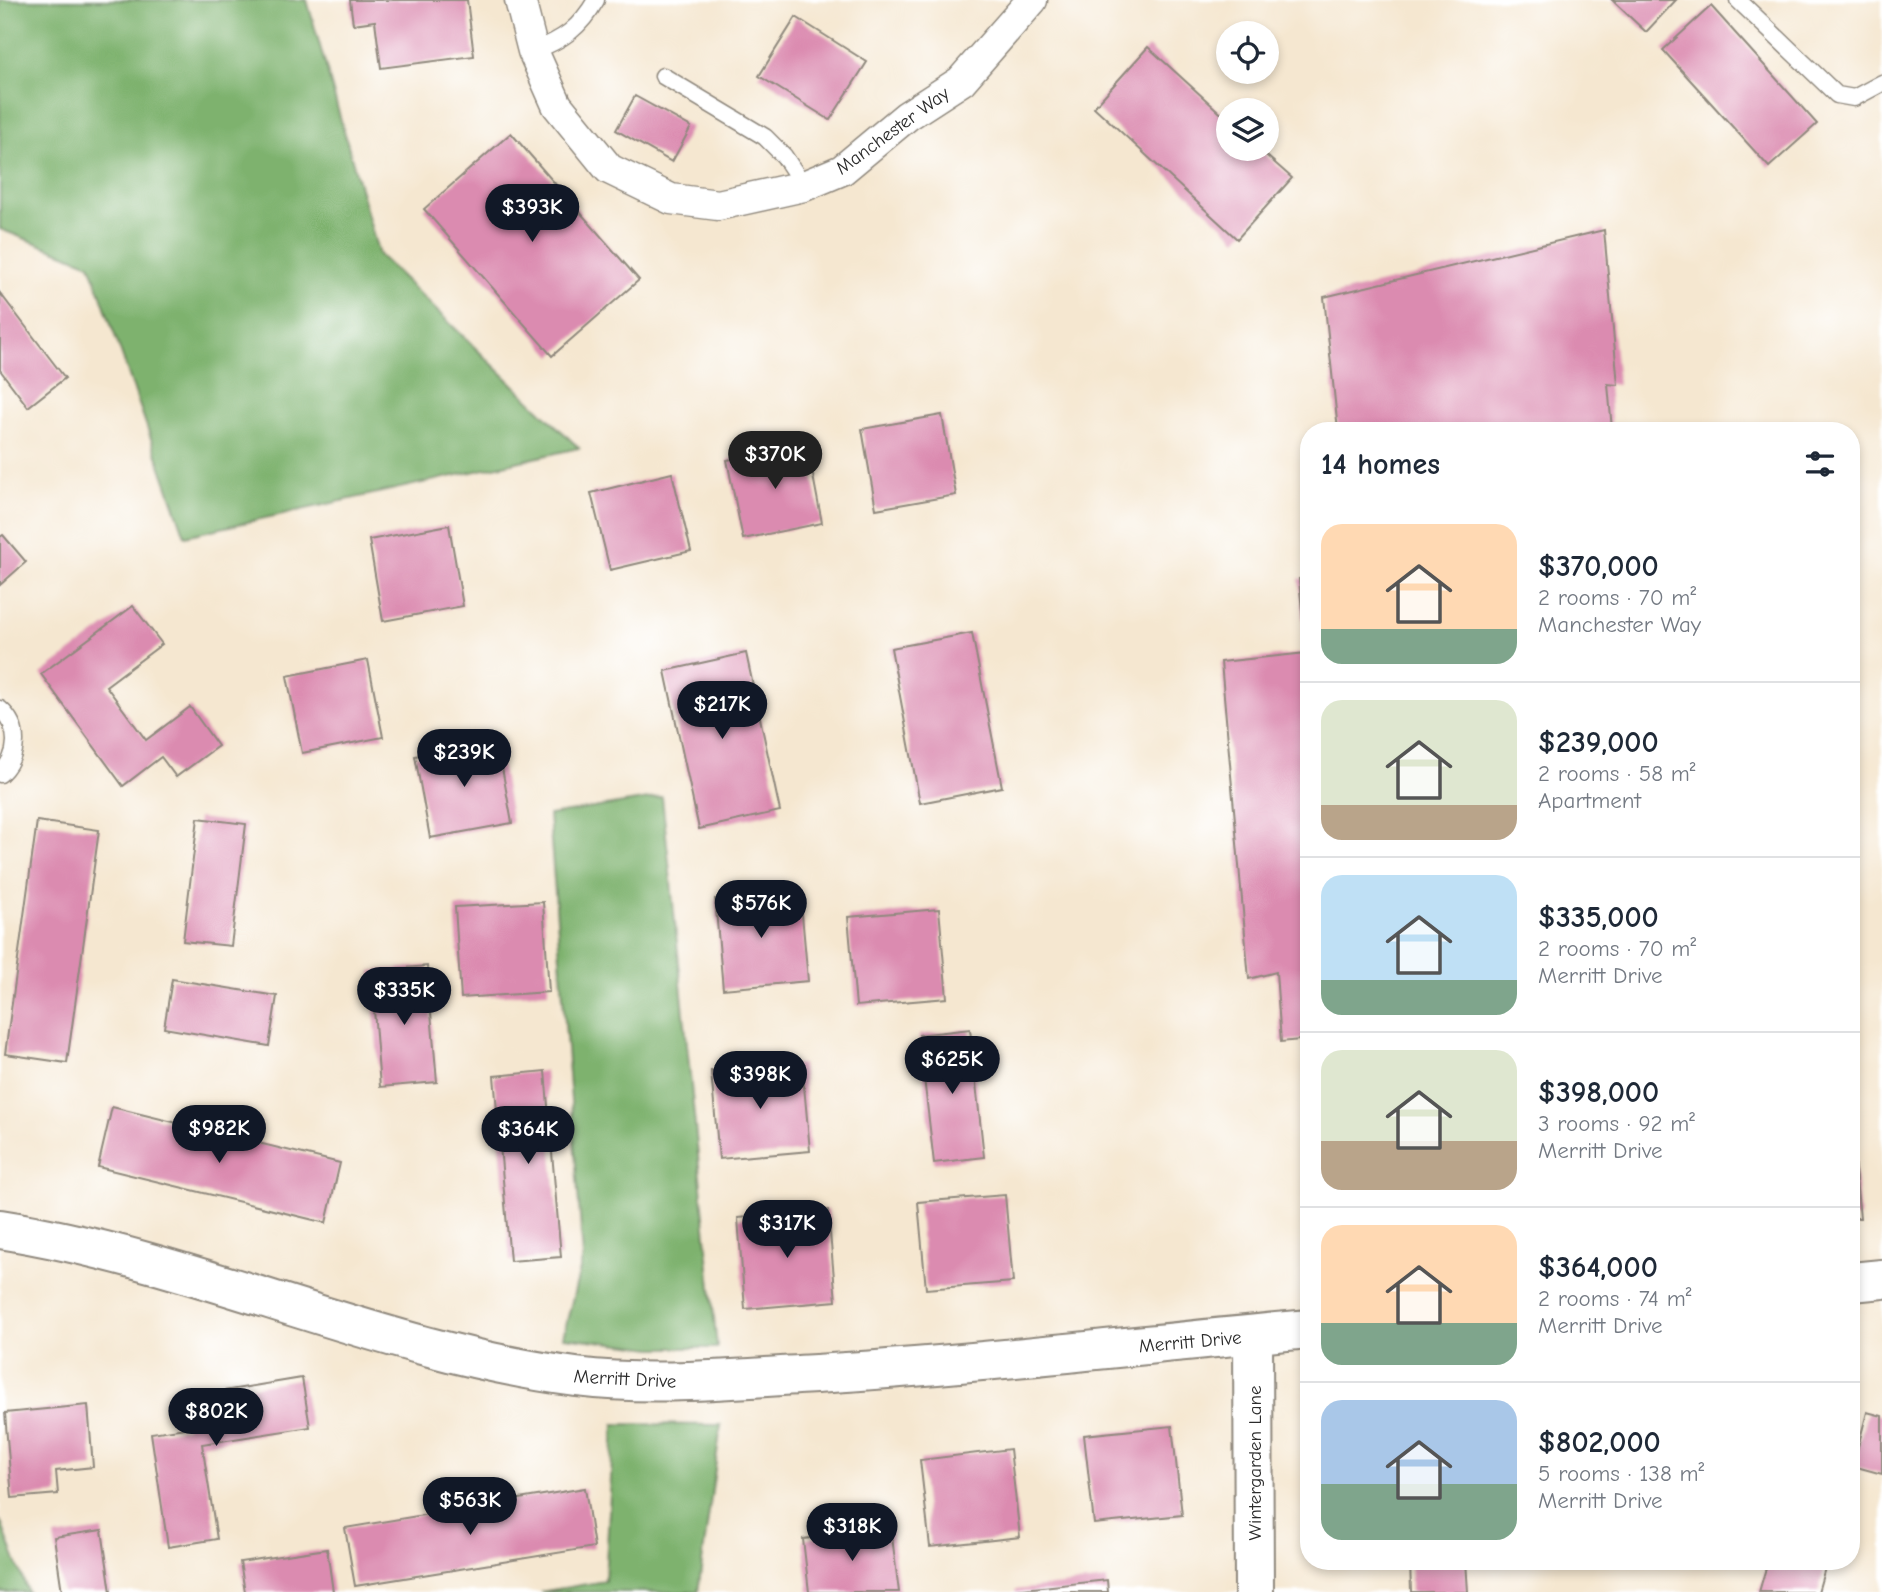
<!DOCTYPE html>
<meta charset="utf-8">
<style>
body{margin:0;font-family:"Comic Neue",sans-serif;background:#f6f6f7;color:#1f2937;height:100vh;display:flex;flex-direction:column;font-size:26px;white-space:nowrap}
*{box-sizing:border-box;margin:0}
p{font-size:23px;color:#747a83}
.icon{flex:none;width:38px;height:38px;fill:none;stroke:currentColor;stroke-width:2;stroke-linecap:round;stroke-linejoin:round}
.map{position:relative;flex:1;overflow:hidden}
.side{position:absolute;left:1300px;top:422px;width:560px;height:1148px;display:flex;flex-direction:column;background:#fff;border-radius:28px;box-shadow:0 4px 10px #0003}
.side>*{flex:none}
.fabs{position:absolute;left:1216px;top:21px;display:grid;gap:14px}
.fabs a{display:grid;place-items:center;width:63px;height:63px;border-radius:50%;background:#fff;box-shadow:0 4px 10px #0003;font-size:35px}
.price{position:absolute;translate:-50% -60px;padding:0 16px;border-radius:24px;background:#111827;color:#fff;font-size:23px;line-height:46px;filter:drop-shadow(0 2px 4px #0008)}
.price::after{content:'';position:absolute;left:50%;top:42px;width:21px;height:16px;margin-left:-10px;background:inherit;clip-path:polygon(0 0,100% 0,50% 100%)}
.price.active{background:#222;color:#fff}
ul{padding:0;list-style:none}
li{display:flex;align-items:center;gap:21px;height:175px;padding:0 21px}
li+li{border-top:2px solid #e0e1e3}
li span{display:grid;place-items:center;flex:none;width:196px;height:140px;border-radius:21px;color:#555}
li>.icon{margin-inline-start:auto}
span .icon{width:84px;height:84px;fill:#fffc;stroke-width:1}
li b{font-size:30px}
h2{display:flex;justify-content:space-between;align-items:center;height:84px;padding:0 21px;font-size:30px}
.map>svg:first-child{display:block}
.forest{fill:#7eb26e;stroke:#546e4c;stroke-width:2}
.building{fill:#db8bb0}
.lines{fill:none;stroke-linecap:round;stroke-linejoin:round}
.lane-casing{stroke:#90897e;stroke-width:19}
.street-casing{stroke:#90897e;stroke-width:33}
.secondary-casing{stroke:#90897e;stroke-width:42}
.lane{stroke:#fff;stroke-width:16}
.street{stroke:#fff;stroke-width:30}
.secondary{stroke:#fff;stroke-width:38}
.labels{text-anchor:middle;stroke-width:5;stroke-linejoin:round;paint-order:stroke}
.street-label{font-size:19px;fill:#2b2b2b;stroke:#fff}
</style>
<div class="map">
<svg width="1882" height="1592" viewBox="0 0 1882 1592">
<rect width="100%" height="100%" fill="#fff"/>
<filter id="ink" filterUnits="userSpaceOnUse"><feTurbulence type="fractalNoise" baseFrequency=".0143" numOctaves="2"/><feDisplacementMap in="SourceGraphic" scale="14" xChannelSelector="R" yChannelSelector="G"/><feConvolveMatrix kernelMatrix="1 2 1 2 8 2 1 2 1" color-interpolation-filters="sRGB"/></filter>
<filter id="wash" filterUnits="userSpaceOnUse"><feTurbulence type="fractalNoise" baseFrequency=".00686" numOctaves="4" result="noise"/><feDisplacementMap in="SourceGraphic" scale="28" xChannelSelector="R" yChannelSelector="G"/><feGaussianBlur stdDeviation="1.57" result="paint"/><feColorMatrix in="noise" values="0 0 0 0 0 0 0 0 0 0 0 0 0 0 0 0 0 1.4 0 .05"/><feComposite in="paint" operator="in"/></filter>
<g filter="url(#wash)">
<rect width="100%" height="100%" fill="#f5e7d0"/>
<!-- forest -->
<g class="forest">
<path d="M0 0H307L379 255 579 448 185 536 90 264 0 229Z"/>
<path d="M662 797 670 872 717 1348H653L563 1337 583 1257 549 815Z"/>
<path d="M614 1424 721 1425 698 1592H540L605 1581Z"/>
<path d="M0 1520 28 1592H0Z"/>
</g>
<g id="blocks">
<!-- building -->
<g class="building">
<path d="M350 0H467L474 56 381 68 375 21 353 24Z"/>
<path d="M1612 0H1676L1646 32Z"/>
<path d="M1711 6 1817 124 1769 167 1663 50Z"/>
<path d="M796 17 867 62 830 120 759 76Z"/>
<path d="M1148 47 1228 120V149H1259L1292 178 1237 239 1094 107Z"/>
<path d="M635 96 691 127 672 162 616 130Z"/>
<path d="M511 133 639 280 552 356 424 209Z"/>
<path d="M1604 230 1618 385 1608 384 1612 430H1338L1324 297Z"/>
<path d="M0 293 65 378 28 407 0 370Z"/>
<path d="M942 415 956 495 876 509 862 429Z"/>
<path d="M807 444 822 523 743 539 727 460Z"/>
<path d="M672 473 691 551 610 570 591 493Z"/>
<path d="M449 525 463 606 383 621 369 540Z"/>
<path d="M3 535 26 562 0 585V537Z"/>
<path d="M1309 578V1039L1281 1042 1276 972 1249 979 1221 662 1306 653 1299 579Z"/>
<path d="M133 606 162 644 106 686 146 740 190 707 218 746 176 777 161 757 123 786 41 674Z"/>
<path d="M972 633 1002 787 920 803 891 648Z"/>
<path d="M746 653 780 811 699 829 665 671Z"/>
<path d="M368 660 383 737 302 753 287 676Z"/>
<path d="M497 740 512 823 430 838 415 756Z"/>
<path d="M198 818 246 824 231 946 183 941Z"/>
<path d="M37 821 99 830 67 1063 5 1054Z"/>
<path d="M800 892 808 981 723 989 715 899Z"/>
<path d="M543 902 549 992 461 998 455 907Z"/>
<path d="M939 909 947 998 856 1006 848 917Z"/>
<path d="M427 966 437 1082 380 1087 371 971Z"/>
<path d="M172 979 277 996 269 1046 164 1028Z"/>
<path d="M970 1029 984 1157 934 1163 919 1035Z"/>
<path d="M802 1064 810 1151 719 1159 711 1071Z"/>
<path d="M545 1071 561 1257 510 1261 494 1076Z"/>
<path d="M112 1107 340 1163 326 1223 98 1167Z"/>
<path d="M1852 1140 1860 1218H1852Z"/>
<path d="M1005 1195 1013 1282 926 1289 918 1202Z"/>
<path d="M828 1210 836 1301 745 1309 738 1218Z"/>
<path d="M302 1378 310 1427 202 1444 217 1539 168 1547 151 1433 186 1428 181 1398Z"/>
<path d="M88 1405 93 1467 56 1471 58 1494 12 1498 5 1413Z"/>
<path d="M1867 1412 1882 1416V1474L1853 1466Z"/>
<path d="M1172 1426 1182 1515 1094 1524 1084 1435Z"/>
<path d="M1010 1449 1020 1537 930 1547 920 1460Z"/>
<path d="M585 1488 594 1547 355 1586 345 1528Z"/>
<path d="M891 1529 899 1592H809L803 1539Z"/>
<path d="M102 1530 111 1592H62L54 1537Z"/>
<path d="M327 1549 333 1592H245L240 1562Z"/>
<path d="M1410 1561H1466L1468 1592H1411Z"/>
<path d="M1768 1561H1827L1818 1592H1759Z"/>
<path d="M1107 1580 1108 1592H1015V1590Z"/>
</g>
</g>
</g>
<g filter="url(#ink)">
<use href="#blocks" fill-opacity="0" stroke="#90897e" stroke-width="2"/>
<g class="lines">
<!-- lane casing -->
<g class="lane-casing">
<g id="lane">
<path d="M1738 0 1837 95 1854 98 1882 83"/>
<path d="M533 51C563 40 580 28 596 0"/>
<path d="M663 76 765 137 784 156 804 186"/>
<path d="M0 709C21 727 19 756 0 774"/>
</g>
</g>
<!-- street casing -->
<g class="street-casing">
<path id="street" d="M520 0 533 51 557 105 609 169 671 199 718 205 804 186 842 170 907 116 961 81 1032 0"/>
</g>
<!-- secondary casing -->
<g class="secondary-casing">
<g id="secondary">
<path d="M0 1229C196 1260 379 1351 576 1377 656 1387 736 1378 816 1374 981 1364 1145 1344 1309 1329"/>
<path d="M1852 1282 1882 1279"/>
<path d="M1253 1335 1254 1592"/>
</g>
</g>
<!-- lane -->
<use href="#lane" class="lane"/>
<!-- street -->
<use href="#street" class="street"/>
<!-- secondary -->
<use href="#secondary" class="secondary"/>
</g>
</g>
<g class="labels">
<!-- street labels -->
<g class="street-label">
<text transform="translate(892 130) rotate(-36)" y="7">Manchester Way</text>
<text transform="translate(1190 1341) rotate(-5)" y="7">Merritt Drive</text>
<text transform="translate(625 1378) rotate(3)" y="7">Merritt Drive</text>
<text transform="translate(1254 1463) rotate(-90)" y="7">Wintergarden Lane</text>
</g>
</g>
</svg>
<div class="fabs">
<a><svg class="icon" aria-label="locate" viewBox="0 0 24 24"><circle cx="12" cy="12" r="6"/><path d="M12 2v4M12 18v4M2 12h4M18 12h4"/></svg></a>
<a><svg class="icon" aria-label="layers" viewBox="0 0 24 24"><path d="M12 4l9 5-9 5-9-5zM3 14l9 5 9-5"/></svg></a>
</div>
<b class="price" style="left:532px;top:244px">$393K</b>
<b class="price active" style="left:775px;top:491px">$370K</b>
<b class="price" style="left:722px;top:741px">$217K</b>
<b class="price" style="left:464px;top:789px">$239K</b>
<b class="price" style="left:761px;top:940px">$576K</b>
<b class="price" style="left:404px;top:1027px">$335K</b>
<b class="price" style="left:952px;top:1096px">$625K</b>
<b class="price" style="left:760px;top:1111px">$398K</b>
<b class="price" style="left:219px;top:1165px">$982K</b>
<b class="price" style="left:528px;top:1166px">$364K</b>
<b class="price" style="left:787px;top:1260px">$317K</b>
<b class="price" style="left:216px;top:1448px">$802K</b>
<b class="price" style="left:470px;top:1537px">$563K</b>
<b class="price" style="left:852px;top:1563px">$318K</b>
<section class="side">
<h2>14 homes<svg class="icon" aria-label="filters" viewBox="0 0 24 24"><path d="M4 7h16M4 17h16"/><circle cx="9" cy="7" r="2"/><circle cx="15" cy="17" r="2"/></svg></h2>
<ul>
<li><span style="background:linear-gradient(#ffd9b3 75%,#7fa58c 0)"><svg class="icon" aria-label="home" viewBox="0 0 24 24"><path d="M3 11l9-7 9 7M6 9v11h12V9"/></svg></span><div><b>$370,000</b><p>2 rooms · 70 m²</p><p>Manchester Way</p></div></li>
<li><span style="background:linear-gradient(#dfe7d0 75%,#b9a48a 0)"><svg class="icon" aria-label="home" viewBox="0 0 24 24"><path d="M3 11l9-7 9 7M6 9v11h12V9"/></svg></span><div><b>$239,000</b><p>2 rooms · 58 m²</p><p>Apartment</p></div></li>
<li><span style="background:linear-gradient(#bfe0f5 75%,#7fa58c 0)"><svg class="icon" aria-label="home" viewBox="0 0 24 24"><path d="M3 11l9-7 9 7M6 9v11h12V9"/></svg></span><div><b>$335,000</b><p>2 rooms · 70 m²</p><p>Merritt Drive</p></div></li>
<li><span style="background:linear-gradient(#dfe7d0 65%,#b9a48a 0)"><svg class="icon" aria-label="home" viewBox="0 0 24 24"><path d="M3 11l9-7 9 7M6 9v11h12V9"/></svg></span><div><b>$398,000</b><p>3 rooms · 92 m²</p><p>Merritt Drive</p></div></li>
<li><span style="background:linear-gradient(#ffd9b3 70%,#7fa58c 0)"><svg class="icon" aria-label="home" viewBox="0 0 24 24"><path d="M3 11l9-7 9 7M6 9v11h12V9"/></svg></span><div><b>$364,000</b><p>2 rooms · 74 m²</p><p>Merritt Drive</p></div></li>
<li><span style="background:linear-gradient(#a9c7e8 60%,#7fa58c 0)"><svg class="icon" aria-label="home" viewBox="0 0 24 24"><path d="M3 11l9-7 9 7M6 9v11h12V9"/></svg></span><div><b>$802,000</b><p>5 rooms · 138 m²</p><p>Merritt Drive</p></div></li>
</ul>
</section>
</div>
